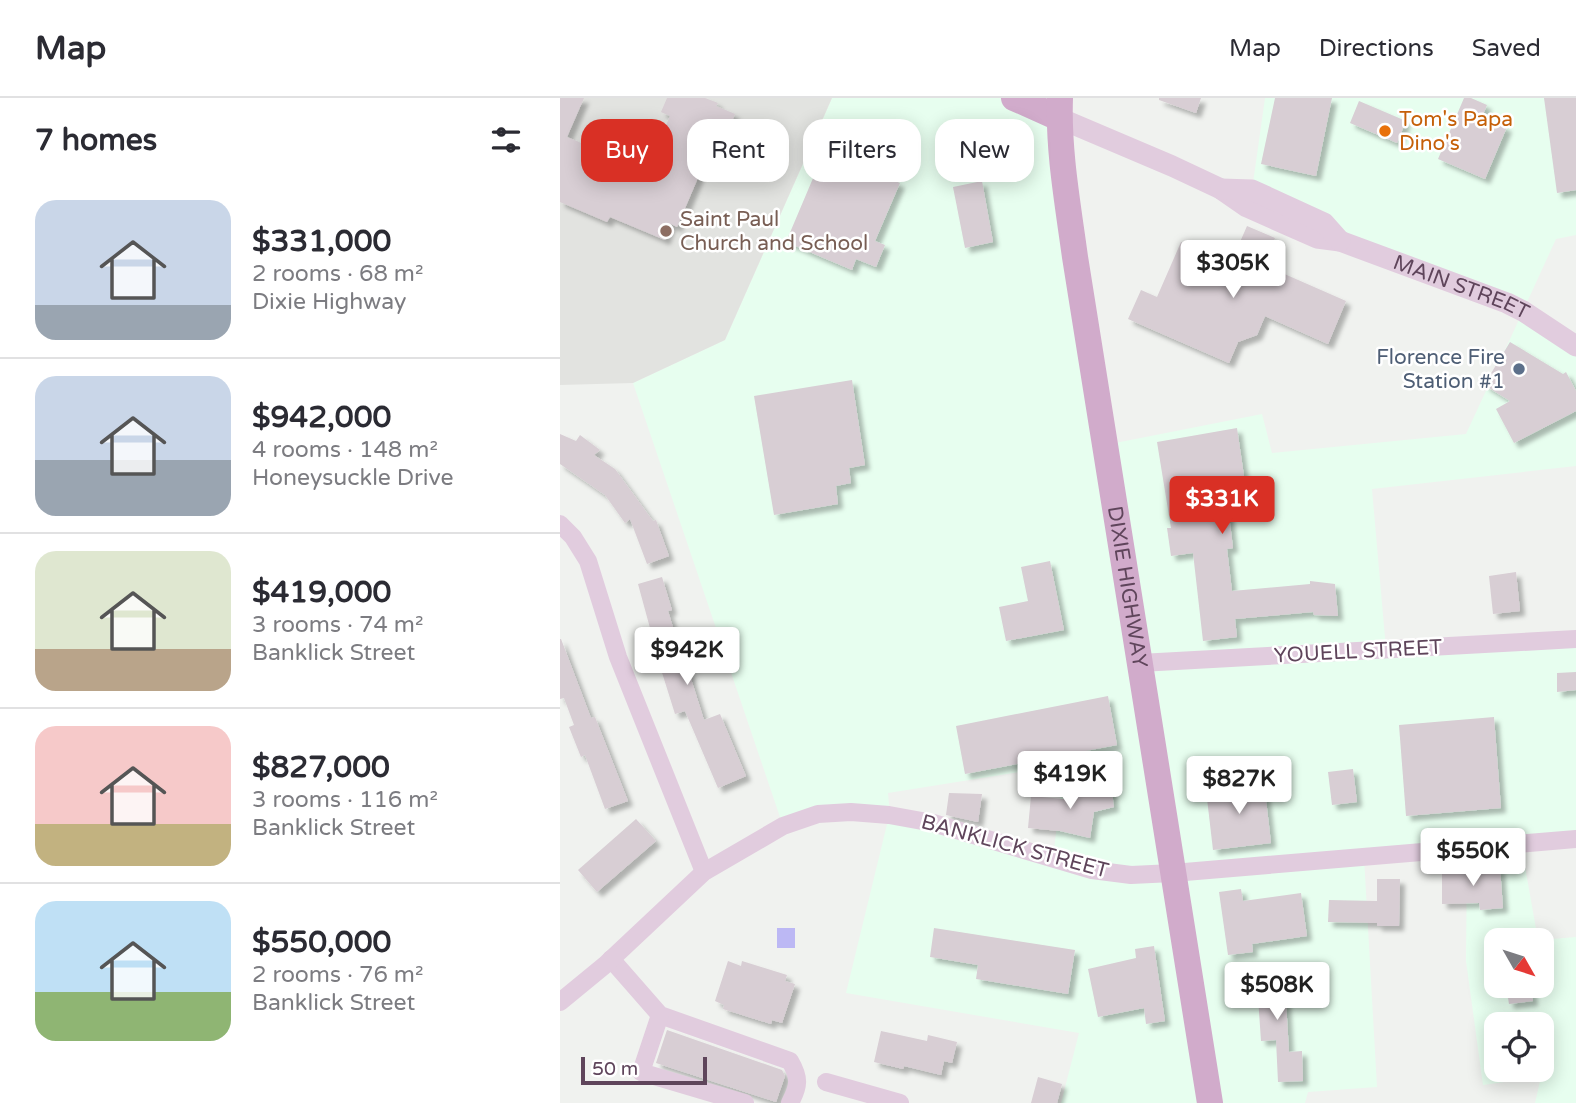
<!DOCTYPE html>
<meta charset="utf-8">
<style>
body{margin:0;font-family:"Varela Round",sans-serif;background:#f7f7f7;color:#2b2b33;height:100vh;display:flex;flex-direction:column;font-size:26px;white-space:nowrap}
*{box-sizing:border-box;margin:0}
p{font-size:23px;color:#7c7c81}
.icon{flex:none;width:38px;height:38px;fill:none;stroke:currentColor;stroke-width:2;stroke-linecap:round;stroke-linejoin:round}
.map{position:relative;flex:1;overflow:hidden}
.drawer{display:flex;flex-direction:column;background:#fff;width:560px}
.drawer>*{flex:none}
.top-card{position:absolute;left:21px;top:21px;width:665px;height:63px;display:flex;gap:14px}
.needle{width:46px;rotate:129deg}
.fabs{position:absolute;left:924px;top:830px;display:grid;gap:14px}
.fabs a{display:grid;place-items:center;width:70px;height:70px;border-radius:14px;background:#fff;box-shadow:0 4px 18px #0003;font-size:35px}
.scale{position:absolute;left:21px;bottom:18px;width:126px;box-sizing:border-box;padding-left:7px;border:4px solid #5f455b;border-top:0;font-size:19px;line-height:24px;white-space:nowrap;color:#5f455b;-webkit-text-stroke:5px #fff;paint-order:stroke}
.price{position:absolute;translate:-50% -60px;padding:0 16px;border-radius:7px;background:#fff;color:#222;font-size:23px;line-height:46px;filter:drop-shadow(0 2px 4px #0008)}
.price::after{content:'';position:absolute;left:50%;top:42px;width:21px;height:16px;margin-left:-10px;background:inherit;clip-path:polygon(0 0,100% 0,50% 100%)}
.price.active{background:#d93025;color:#fff}
ul{padding:0;list-style:none}
li{display:flex;align-items:center;gap:21px;height:175px;padding:0 35px}
li+li{border-top:2px solid #e1e1e2}
li span{display:grid;place-items:center;flex:none;width:196px;height:140px;border-radius:21px;color:#555}
li>.icon{margin-inline-start:auto}
span .icon{width:84px;height:84px;fill:#fffc;stroke-width:1}
li b{font-size:30px}
h2{display:flex;justify-content:space-between;align-items:center;height:84px;padding:0 35px;font-size:30px}
.chip{padding:0 24px;border-radius:21px;background:#fff;box-shadow:0 4px 18px #0003;font-size:24px;line-height:63px}
.chip.active{background:#d93025;color:#fff}
header{display:flex;align-items:center;gap:42px;box-sizing:border-box;height:98px;padding:0 35px;background:#fff;border-bottom:2px solid #e1e1e2}
header strong{font-size:33px}
nav{display:flex;gap:38px;margin-inline-start:auto;font-size:24px}
main{display:flex;flex:1;min-height:0}
.map>svg:first-child{display:block}
.commercial{fill:#e7feef;fill-rule:evenodd}
.education{fill:#e2e3e0}
.green{fill:#bcb8f4}
.building{fill:#d8ced4;filter:url(#shadow)}
.lines{fill:none;stroke-linecap:round;stroke-linejoin:round}
.minor{stroke:#e1ccde;stroke-width:18}
.tertiary{stroke:#e1ccde;stroke-width:21}
.primary{stroke:#d1abcb;stroke-width:26}
.food-dot{fill:#e8710a;stroke:#fff;stroke-width:2.5}
.education-dot{fill:#8d6e63;stroke:#fff;stroke-width:2.5}
.service-dot{fill:#5c6f8a;stroke:#fff;stroke-width:2.5}
.labels{text-anchor:middle;stroke-width:5;stroke-linejoin:round;paint-order:stroke}
.food-label{font-size:21px;fill:#c56008;stroke:#fff;text-anchor:start}
.education-label{font-size:21px;fill:#785e54;stroke:#fff;text-anchor:start}
.street-label{font-size:21px;fill:#5f455b;stroke:#fff}
.service-label{font-size:21px;fill:#4e5e75;stroke:#fff;text-anchor:end}
</style>
<header>
<strong>Map</strong>
<nav><a>Map</a><a>Directions</a><a>Saved</a></nav>
</header>
<main>
<section class="drawer">
<h2>7 homes<svg class="icon" aria-label="filters" viewBox="0 0 24 24"><path d="M4 7h16M4 17h16"/><circle cx="9" cy="7" r="2"/><circle cx="15" cy="17" r="2"/></svg></h2>
<ul>
<li><span style="background:linear-gradient(#c9d6e8 75%,#9aa5b1 0)"><svg class="icon" aria-label="home" viewBox="0 0 24 24"><path d="M3 11l9-7 9 7M6 9v11h12V9"/></svg></span><div><b>$331,000</b><p>2 rooms · 68 m²</p><p>Dixie Highway</p></div></li>
<li><span style="background:linear-gradient(#c9d6e8 60%,#9aa5b1 0)"><svg class="icon" aria-label="home" viewBox="0 0 24 24"><path d="M3 11l9-7 9 7M6 9v11h12V9"/></svg></span><div><b>$942,000</b><p>4 rooms · 148 m²</p><p>Honeysuckle Drive</p></div></li>
<li><span style="background:linear-gradient(#dfe7d0 70%,#b9a48a 0)"><svg class="icon" aria-label="home" viewBox="0 0 24 24"><path d="M3 11l9-7 9 7M6 9v11h12V9"/></svg></span><div><b>$419,000</b><p>3 rooms · 74 m²</p><p>Banklick Street</p></div></li>
<li><span style="background:linear-gradient(#f6c9c9 70%,#c2b280 0)"><svg class="icon" aria-label="home" viewBox="0 0 24 24"><path d="M3 11l9-7 9 7M6 9v11h12V9"/></svg></span><div><b>$827,000</b><p>3 rooms · 116 m²</p><p>Banklick Street</p></div></li>
<li><span style="background:linear-gradient(#bfe0f5 65%,#8fb573 0)"><svg class="icon" aria-label="home" viewBox="0 0 24 24"><path d="M3 11l9-7 9 7M6 9v11h12V9"/></svg></span><div><b>$550,000</b><p>2 rooms · 76 m²</p><p>Banklick Street</p></div></li>
</ul>
</section>
<div class="map">
<svg width="1016" height="1005" viewBox="0 0 1016 1005">
<defs>
<filter id="shadow"><feDropShadow dx="5" dy="5" stdDeviation="2" flood-color="#0004"/></filter>
</defs>
<rect width="100%" height="100%" fill="#f0f2ef"/>
<!-- commercial -->
<path class="commercial" d="M272 0H500L545 347 702 316 712 355 906 336 963 213 780 143 692 92 705 0H1016V137L996 141 963 213 1016 248V368L812 391 826 551 1016 541V741L961 746 978 842H936V887H982V842H980L1016 839V1005H975L981 979 923 987 906 863 907 751 804 759 817 989 748 994 745 1005H501L519 935 286 895 329 718 223 728 73 285 165 242ZM504 667 493 760 330 717 328 695ZM936 926H982V971H936Z"/>
<!-- education -->
<path class="education" d="M0 0H272L165 242 73 285 0 287Z"/>
<!-- green -->
<rect class="green" x="217" y="830" width="18" height="20"/>
<!-- building -->
<g class="building">
<path d="M0 0H24L7 39 26 47 22 55 83 81 110 18 101 14 107 0H145L158 5 156 8 175 16 164 43 155 40 117 129 111 126 105 142 50 119 47 124 0 104Z"/>
<path d="M599 0H641L636 15 599 2Z"/>
<path d="M715 0H772L756 78 701 66Z"/>
<path d="M904 0H911L927 7 922 19 947 29 925 81 878 61Z"/>
<path d="M984 0H1016V92L997 95Z"/>
<path d="M799 3 846 23 837 45 790 25Z"/>
<path d="M273 33 301 45 293 65 340 85 315 143 325 147 316 169 296 161 292 172 226 144Z"/>
<path d="M422 83 433 144 405 150 393 89Z"/>
<path d="M687 128 715 140 706 162 715 166 713 171 786 203 768 246 705 218 697 237 678 244 669 265 568 221 581 192 597 199 621 144 670 167Z"/>
<path d="M950 244 1003 276 1006 274 1016 293V313L954 345 936 311 950 303 924 287Z"/>
<path d="M292 282 305 367 289 370 291 385 276 388 278 406 214 417 194 298Z"/>
<path d="M677 330 684 378 667 381 672 407 668 408 673 450 667 451 672 493 750 486V483L775 486 778 518 754 517 753 514 675 521 677 539 643 543 633 455 611 458 607 430H611L597 344Z"/>
<path d="M0 336 16 343 20 337 40 352 34 357 55 371 93 423 96 422 109 458 87 466 70 421 65 425 45 397 0 366Z"/>
<path d="M490 463 504 532 446 543 439 509 468 503 461 469Z"/>
<path d="M956 474 960 513 933 516 929 478Z"/>
<path d="M102 479 112 512 108 513 125 568H127L144 622 160 616 186 678 158 690 125 613 115 616 99 565 96 566 85 532 90 530 78 486Z"/>
<path d="M0 541H1L31 620 35 619 68 703 45 711 25 657 21 659 9 629 14 627 4 600 0 601Z"/>
<path d="M1016 574V592L997 594V575Z"/>
<path d="M548 598 557 647 405 676 396 628Z"/>
<path d="M934 619 941 710 846 718 839 627Z"/>
<path d="M793 671 797 704 772 707 768 674Z"/>
<path d="M704 684 711 745 653 752 646 692Z"/>
<path d="M551 686 554 709 534 714 530 740 500 733 468 730 471 698 514 702 516 694Z"/>
<path d="M389 695 422 696 418 724 386 717Z"/>
<path d="M76 721 96 743 37 794 18 772Z"/>
<path d="M940 769 943 810 920 812 919 805 882 806V773Z"/>
<path d="M817 781H840L839 828H817V825L768 824 769 802 817 803Z"/>
<path d="M681 791 683 803 741 795 747 838 692 846 693 854 668 857 659 794Z"/>
<path d="M374 830 515 852 508 896 416 881 418 867 370 859Z"/>
<path d="M594 848 605 923 586 926 584 910 538 919 528 871 576 860 575 851Z"/>
<path d="M168 863 181 868 182 863 227 877 225 883 235 886 222 925 212 922 211 926 163 911 164 907 155 903Z"/>
<path d="M724 868 729 954 742 953 743 983 718 984 716 942 701 943 696 870Z"/>
<path d="M946 887H971L973 903 949 906Z"/>
<path d="M107 932 222 972 225 978 216 1004 96 965Z"/>
<path d="M321 933 367 943 368 937 397 944 392 965 384 963 381 977 344 968 343 971 314 964Z"/>
<path d="M478 979 502 986 497 1005H471Z"/>
</g>
<g class="lines">
<!-- minor -->
<g class="minor">
<path d="M0 426 13 439 28 463 58 559 144 774"/>
<path d="M580 565 1016 541"/>
<path d="M51 861 100 917 230 963C240 980 239 988 230 1005"/>
<path d="M0 904 45 867 144 774 223 728 258 716 291 714 329 717 373 725 532 772 571 777 613 775 1016 741"/>
<path d="M100 917 81 974 185 1005"/>
<path d="M266 984 340 1005"/>
</g>
<!-- tertiary -->
<g class="tertiary">
<path id="s1" d="M499 20 612 68 661 91 687 109 757 140 780 143 947 205 963 213 1016 248"/>
<path d="M661 91 692 92 764 125 780 143"/>
</g>
<!-- primary -->
<g class="primary">
<path d="M454 0 499 20"/>
<path id="s2" d="M500 0C498 53 508 107 515 159L650 1005"/>
</g>
</g>
<!-- markers -->
<circle class="food-dot" cx="825" cy="33" r="7"/>
<circle class="education-dot" cx="106" cy="133" r="7"/>
<circle class="service-dot" cx="959" cy="271" r="7"/>
<g class="labels">
<!-- food labels -->
<g class="food-label">
<text x="839" y="28">Tom's Papa<tspan x="839" dy="24">Dino's</tspan></text>
</g>
<!-- education labels -->
<g class="education-label">
<text x="120" y="128">Saint Paul<tspan x="120" dy="24">Church and School</tspan></text>
</g>
<!-- street labels -->
<g class="street-label">
<text dy="7" stroke="none"><textPath href="#s1" startOffset="438">MAIN STREET</textPath></text>
<text dy="7" stroke="none"><textPath href="#s2" startOffset="494">DIXIE HIGHWAY</textPath></text>
<text transform="translate(798 553) rotate(-3)" y="7">YOUELL STREET</text>
<text transform="translate(455 748) rotate(15)" y="7">BANKLICK STREET</text>
</g>
<!-- service labels -->
<g class="service-label">
<text x="945" y="266">Florence Fire<tspan x="945" dy="24">Station #1</tspan></text>
</g>
</g>
</svg>
<div class="fabs">
<a><svg class="needle" viewBox="-14 -14 28 28"><path d="M0-13l5 13h-10z" fill="#e53935"/><path d="M0 13l5-13h-10z" fill="#7c7c81"/></svg></a>
<a><svg class="icon" aria-label="locate" viewBox="0 0 24 24"><circle cx="12" cy="12" r="6"/><path d="M12 2v4M12 18v4M2 12h4M18 12h4"/></svg></a>
</div>
<div class="scale">50 m</div>
<b class="price" style="left:673px;top:202px">$305K</b>
<b class="price active" style="left:662px;top:438px">$331K</b>
<b class="price" style="left:127px;top:589px">$942K</b>
<b class="price" style="left:510px;top:713px">$419K</b>
<b class="price" style="left:679px;top:718px">$827K</b>
<b class="price" style="left:913px;top:790px">$550K</b>
<b class="price" style="left:717px;top:924px">$508K</b>
<div class="top-card">
<a class="chip active">Buy</a>
<a class="chip">Rent</a>
<a class="chip">Filters</a>
<a class="chip">New</a>
</div>
</div>
</main>
